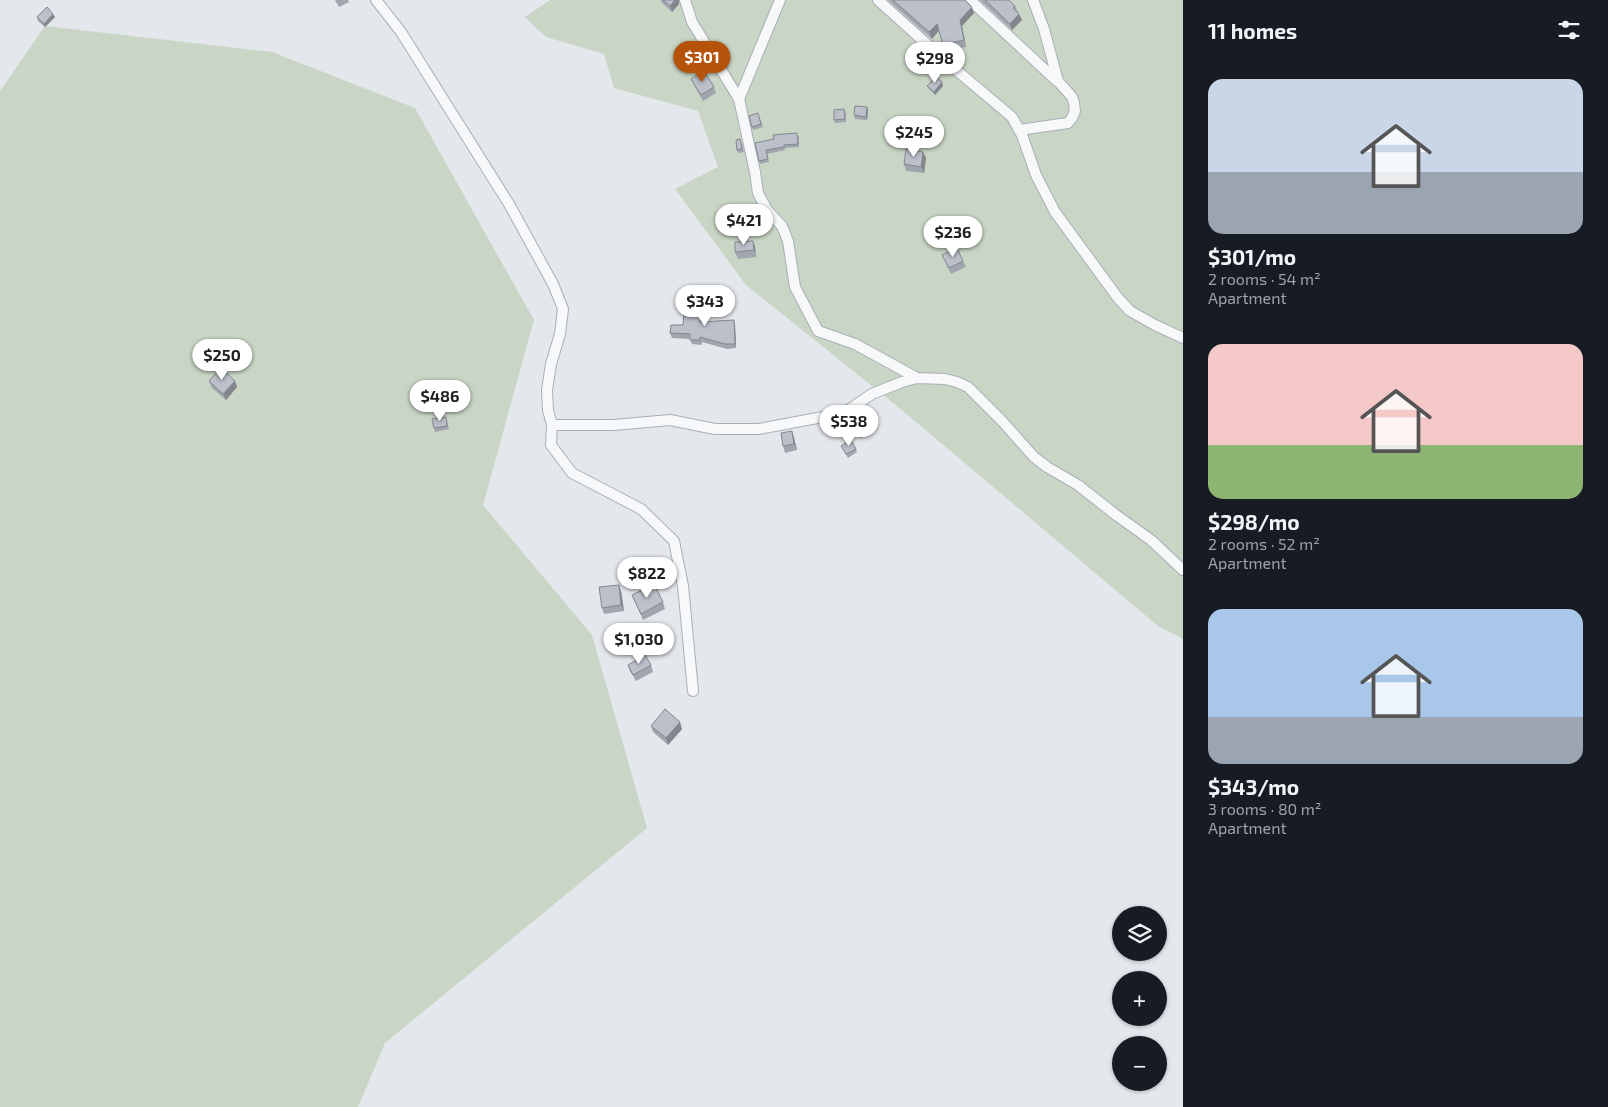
<!DOCTYPE html>
<meta charset="utf-8">
<style>
body{margin:0;font-family:"Exo 2",sans-serif;background:#20242c;color:#f1f3f6;height:100vh;display:flex;flex-direction:column;font-size:19px;white-space:nowrap}
*{box-sizing:border-box;margin:0}
p{font-size:16px;color:#9ea1a6}
.icon{flex:none;width:28px;height:28px;fill:none;stroke:currentColor;stroke-width:2;stroke-linecap:round;stroke-linejoin:round}
.map{position:relative;flex:1;overflow:hidden}
.sheet{display:flex;flex-direction:column;background:#171b24;width:425px}
.sheet>*{flex:none}
.buttons{position:absolute;left:1112px;top:906px;display:grid;gap:10px}
.buttons a{display:grid;place-items:center;width:55px;height:55px;border-radius:50%;background:#171b24;box-shadow:0 1px 4px #0004;font-size:25px}
.price{position:absolute;translate:-50% -42px;padding:0 11px;border-radius:18px;background:#fff;color:#222;font-size:16px;line-height:32px;filter:drop-shadow(0 1px 2px #0008)}
.price::after{content:'';position:absolute;left:50%;top:30px;width:15px;height:11px;margin-left:-8px;background:inherit;clip-path:polygon(0 0,100% 0,50% 100%)}
.price.on{background:#b45309;color:#fff}
ul{padding:0;list-style:none}
li{display:grid;align-content:center;gap:10px;height:265px;padding:0 25px}
li span{display:grid;place-items:center;height:155px;border-radius:15px;color:#555}
li>.icon{margin-inline-start:auto}
span .icon{width:90px;height:90px;fill:#fffc;stroke-width:1}
li b{font-size:21px}
h2{display:flex;justify-content:space-between;align-items:center;height:60px;padding:0 25px;font-size:21px}
main{display:flex;flex:1;min-height:0}
.map>svg:first-child{display:block}
.green{fill:#c9d6c5}
.lines{fill:none;stroke-linecap:round;stroke-linejoin:round}
.minor-casing{stroke:#a9aeb7;stroke-width:12}
.minor{stroke:#f7f8fa;stroke-width:10}
.wall{fill:#a1a5ae}
.shaded-wall{fill:#83868d}
.building{fill:#bbc0ca;stroke:#83868d}
</style>
<main>
<div class="map">
<svg width="1183" height="1107" viewBox="0 0 1183 1107">
<rect width="100%" height="100%" fill="#e4e7ec"/>
<!-- green -->
<g class="green">
<path d="M550 0H1183V639L1158 626 903 411 746 285 675 189 718 167 698 111 614 88 604 54 546 37 525 17Z"/>
<path d="M45 26 272 52 415 108 534 320 483 505 592 635 647 828 385 1043 358 1107H0V91Z"/>
</g>
<g class="lines">
<!-- minor casing -->
<g class="minor-casing">
<g id="minor">
<path d="M376 0 401 32 509 204 553 284 563 309 560 334 551 364 547 390 548 410 552 425"/>
<path d="M685 0 692 22 739 99 755 172 758 193 767 210 782 226 788 241 795 287 818 331 855 344 917 378"/>
<path d="M878 0 949 64 1012 117 1022 135 1036 175 1055 212 1118 298 1130 311 1155 325 1183 338"/>
<path d="M970 0 1057 81"/>
<path d="M739 99 780 0"/>
<path d="M1019 130 1068 123 1072 118 1075 111 1074 103 1072 97 1058 81 1044 29 1033 0"/>
<path d="M693 691 683 586 674 541 641 509 572 473 551 445 552 425H614L670 420 715 429H759L844 413 872 394 902 382 917 378 945 379 957 382 968 387 1003 422 1034 457 1047 467 1078 485 1116 515 1151 540 1183 570"/>
</g>
</g>
<!-- minor -->
<use href="#minor" class="minor"/>
</g>
<!-- wall -->
<g class="wall">
<path d="M335 0H348L349 2 339 7Z"/>
<path d="M661 0H679V4L672 12 662 3Z"/>
<path d="M888 0H965L974 13 962 26 966 47 945 51 939 31 932 39Z"/>
<path d="M980 0H1009L1015 6 1022 20 1012 30Z"/>
<path d="M37 17H55L45 27 38 21Z"/>
<path d="M691 79 714 87 716 93 703 101 694 85Z"/>
<path d="M942 82 943 86 935 95 929 89 927 86Z"/>
<path d="M867 107 868 110 867 120 855 119 854 115Z"/>
<path d="M844 109 846 113V122L835 123 834 120Z"/>
<path d="M758 113 763 127 753 130 752 127Z"/>
<path d="M799 136V147L785 148V150L767 154 769 162 760 164 755 143Z"/>
<path d="M742 143 744 152 738 153 737 150Z"/>
<path d="M923 152 926 158 924 173 906 171 904 164Z"/>
<path d="M753 241 755 247 756 257 738 259 735 252Z"/>
<path d="M942 255 963 261 966 267 951 274Z"/>
<path d="M727 293 728 296 727 307 719 306 717 303Z"/>
<path d="M703 310 702 322 735 324 736 348 727 349 702 342V345L692 344 690 339 672 338 670 333 683 325Z"/>
<path d="M209 381H235L237 387 226 400 212 388Z"/>
<path d="M447 420 449 429 435 432 434 428Z"/>
<path d="M851 428 868 429 861 438 852 432Z"/>
<path d="M792 431 794 438 797 450 785 453 783 446Z"/>
<path d="M841 446 856 449 857 452 848 458Z"/>
<path d="M621 591 624 611 604 614 602 608Z"/>
<path d="M632 595 663 602 665 609 643 620Z"/>
<path d="M628 665H651L653 672 636 681 630 671Z"/>
<path d="M651 726 682 729 668 745 653 732Z"/>
</g>
<!-- shaded-wall -->
<g class="shaded-wall">
<path d="M675 0H679V4L672 12 670 6Z"/>
<path d="M972 7 974 13 962 26 966 47 964 40 960 20Z"/>
<path d="M53 14 55 17 45 27 44 24Z"/>
<path d="M1019 14 1022 20 1012 30 1010 24Z"/>
<path d="M937 24 939 30 932 39 929 32Z"/>
<path d="M942 82 943 86 935 95 934 92Z"/>
<path d="M867 107 868 110 867 120 866 117Z"/>
<path d="M923 152 926 158 924 173 921 167Z"/>
<path d="M753 241 755 247 756 257 754 250Z"/>
<path d="M727 293 728 296 727 307 726 303Z"/>
<path d="M701 305 703 310 701 327 700 322Z"/>
<path d="M734 320 735 324 736 348 735 344Z"/>
<path d="M235 381 237 387 226 400 223 394Z"/>
<path d="M867 425 868 429 861 438 859 435Z"/>
<path d="M792 431 794 438 797 450 794 444Z"/>
<path d="M619 585 621 591 624 611 621 605Z"/>
<path d="M680 722 682 729 668 745 666 738Z"/>
</g>
<!-- building -->
<g class="building">
<path d="M663 0H675L670 6Z"/>
<path d="M893 0H965L972 7 960 20 964 40 943 45 937 24 929 32Z"/>
<path d="M985 0H1009L1015 6 1013 8 1019 14 1010 24Z"/>
<path d="M47 7 53 14 44 24 37 17Z"/>
<path d="M704 71 714 87 701 95 691 79Z"/>
<path d="M936 77 942 82 934 92 927 86Z"/>
<path d="M855 106 867 107 866 117 854 115Z"/>
<path d="M844 109 845 119 834 120V110Z"/>
<path d="M758 113 761 124 752 127 749 116Z"/>
<path d="M797 133 798 144 784 145V147L766 150 768 159 759 161 755 143 774 139 773 135Z"/>
<path d="M740 139 742 149 737 150 736 140Z"/>
<path d="M906 149 923 152 921 167 904 164Z"/>
<path d="M753 241 754 250 735 252V242Z"/>
<path d="M957 248 963 261 949 268 942 255Z"/>
<path d="M719 292 727 293 726 303H717Z"/>
<path d="M685 304 701 305 700 322 734 320 735 344H725L700 337V340H690V334L670 333 671 325H683Z"/>
<path d="M221 368 235 381 223 394 209 381Z"/>
<path d="M446 417 447 426 434 428 432 419Z"/>
<path d="M859 419 867 425 859 435 851 428Z"/>
<path d="M792 431 794 444 783 446 781 433Z"/>
<path d="M851 440 856 449 846 454 841 446Z"/>
<path d="M654 584 663 602 641 614 632 595Z"/>
<path d="M619 585 621 605 602 608 599 587Z"/>
<path d="M645 655 651 665 633 675 628 665Z"/>
<path d="M665 709 680 722 666 738 651 726Z"/>
</g>
</svg>
<div class="buttons">
<a><svg class="icon" aria-label="layers" viewBox="0 0 24 24"><path d="M12 4l9 5-9 5-9-5zM3 14l9 5 9-5"/></svg></a>
<a>+</a>
<a>−</a>
</div>
<b class="price on" style="left:702px;top:83px">$301</b>
<b class="price" style="left:935px;top:84px">$298</b>
<b class="price" style="left:914px;top:158px">$245</b>
<b class="price" style="left:744px;top:246px">$421</b>
<b class="price" style="left:953px;top:258px">$236</b>
<b class="price" style="left:705px;top:327px">$343</b>
<b class="price" style="left:222px;top:381px">$250</b>
<b class="price" style="left:440px;top:422px">$486</b>
<b class="price" style="left:849px;top:447px">$538</b>
<b class="price" style="left:647px;top:599px">$822</b>
<b class="price" style="left:639px;top:665px">$1,030</b>
</div>
<section class="sheet">
<h2>11 homes<svg class="icon" aria-label="filters" viewBox="0 0 24 24"><path d="M4 7h16M4 17h16"/><circle cx="9" cy="7" r="2"/><circle cx="15" cy="17" r="2"/></svg></h2>
<ul>
<li><span style="background:linear-gradient(#c9d6e8 60%,#9aa5b1 0)"><svg class="icon" aria-label="home" viewBox="0 0 24 24"><path d="M3 11l9-7 9 7M6 9v11h12V9"/></svg></span><div><b>$301/mo</b><p>2 rooms · 54 m²</p><p>Apartment</p></div></li>
<li><span style="background:linear-gradient(#f6c9c9 65%,#8fb573 0)"><svg class="icon" aria-label="home" viewBox="0 0 24 24"><path d="M3 11l9-7 9 7M6 9v11h12V9"/></svg></span><div><b>$298/mo</b><p>2 rooms · 52 m²</p><p>Apartment</p></div></li>
<li><span style="background:linear-gradient(#a9c7e8 70%,#9aa5b1 0)"><svg class="icon" aria-label="home" viewBox="0 0 24 24"><path d="M3 11l9-7 9 7M6 9v11h12V9"/></svg></span><div><b>$343/mo</b><p>3 rooms · 80 m²</p><p>Apartment</p></div></li>
</ul>
</section>
</main>
